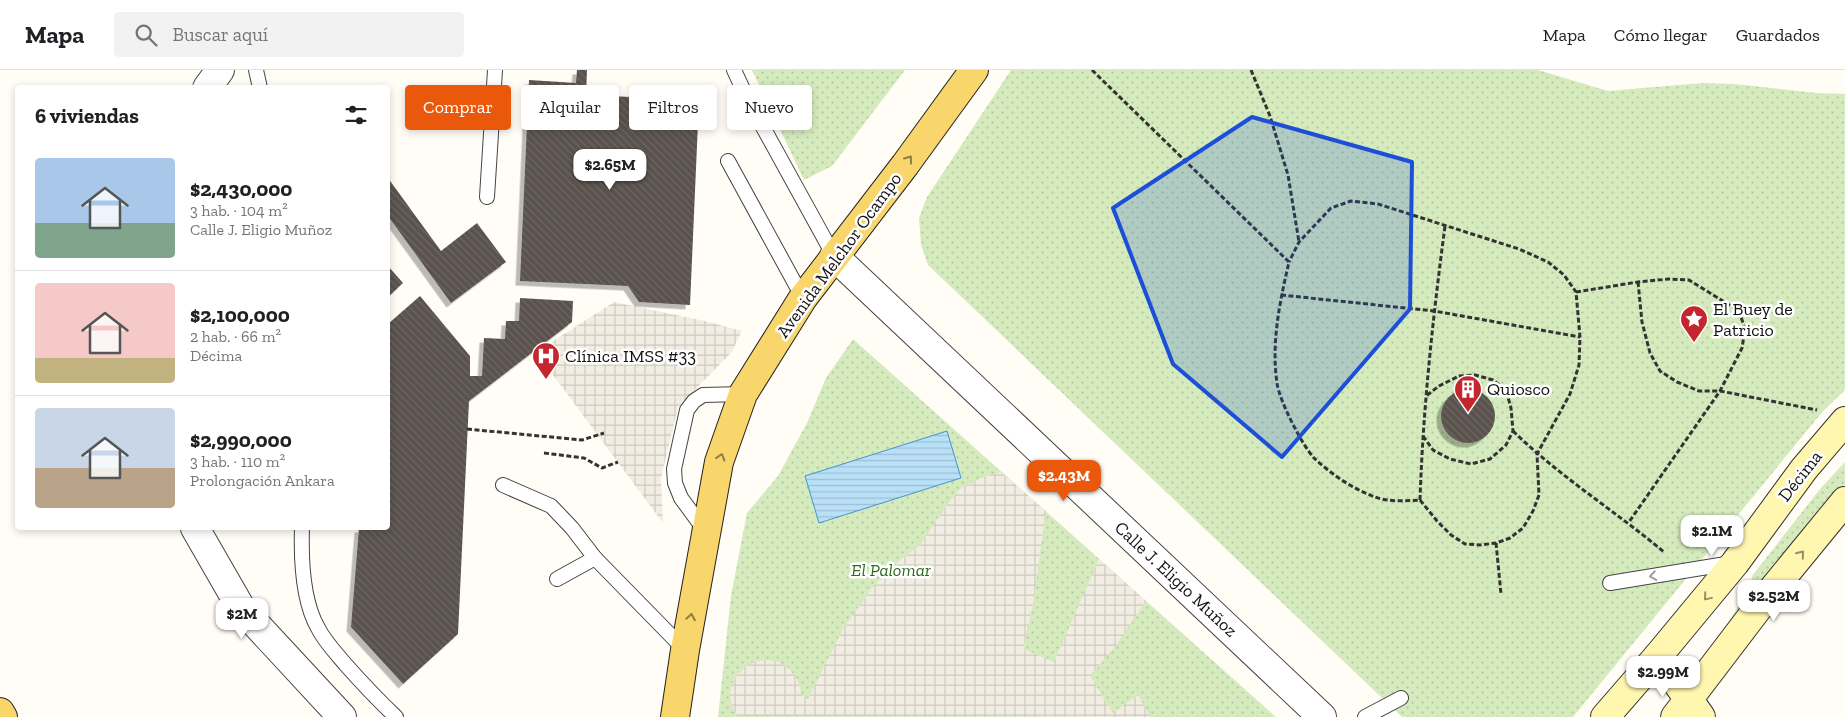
<!DOCTYPE html>
<html lang="es">
<meta charset="utf-8">
<style>
body{margin:0;font-family:"Zilla Slab",serif;background:#f2f2f2;color:#202124;height:100vh;display:flex;flex-direction:column;font-size:19px;white-space:nowrap}
*{box-sizing:border-box;margin:0}
p{font-size:16px;color:#757577}
.icon{flex:none;width:28px;height:28px;fill:none;stroke:currentColor;stroke-width:2;stroke-linecap:round;stroke-linejoin:round}
.map{position:relative;flex:1;overflow:hidden}
.side{position:absolute;left:15px;top:15px;width:375px;height:445px;display:flex;flex-direction:column;background:#fff;border-radius:5px;box-shadow:0 2px 8px #0003}
.side>*{flex:none}
.hud{position:absolute;left:405px;top:15px;width:475px;height:45px;display:flex;gap:10px}
.price{position:absolute;translate:-50% -42px;padding:0 11px;border-radius:10px;background:#fff;color:#222;font-size:16px;line-height:32px;filter:drop-shadow(0 1px 2px #0008)}
.price::after{content:'';position:absolute;left:50%;top:30px;width:15px;height:11px;margin-left:-8px;background:inherit;clip-path:polygon(0 0,100% 0,50% 100%)}
.price.on{background:#ea580c;color:#fff}
ul{padding:0;list-style:none}
li{display:flex;align-items:center;gap:15px;height:125px;padding:0 20px}
li+li{border-top:1px solid #e0e0e0}
li span{display:grid;place-items:center;flex:none;width:140px;height:100px;border-radius:5px;color:#555}
li>.icon{margin-inline-start:auto}
span .icon{width:60px;height:60px;fill:#fffc;stroke-width:1}
li b{font-size:21px}
h2{display:flex;justify-content:space-between;align-items:center;height:60px;padding:0 20px;font-size:21px}
.pill{padding:0 18px;border-radius:5px;background:#fff;box-shadow:0 2px 8px #0003;font-size:18px;line-height:45px}
.pill.on{background:#ea580c;color:#fff}
header{display:flex;align-items:center;gap:30px;box-sizing:border-box;height:70px;padding:0 25px;background:#fff;border-bottom:1px solid #e0e0e0}
header strong{font-size:24px}
nav{display:flex;gap:28px;margin-inline-start:auto;font-size:18px}
.search{width:350px;height:45px;background:#f2f2f2;display:flex;align-items:center;gap:12px;box-sizing:border-box;padding:0 18px;border-radius:5px;color:#757577;font-size:19px}
.map>svg:first-child{display:block}
.park{fill:url(#park-dots)}
.plaza{fill:url(#plaza-grid)}
.water{fill:url(#water-rules);stroke:#3f96cf}
.building{fill:url(#building-back-hatch);filter:url(#shadow)}
.lines{fill:none;stroke-linecap:round;stroke-linejoin:round}
.lane-casing{stroke:#444;stroke-width:16}
.street-casing{stroke:#444;stroke-width:30}
.secondary-casing{stroke:#333;stroke-width:30}
.primary-casing{stroke:#222;stroke-width:30}
.path{stroke:#333;stroke-width:3;stroke-dasharray:5 2.5;stroke-linecap:butt}
.lane{stroke:#fff;stroke-width:14}
.street{stroke:#fff;stroke-width:28}
.secondary{stroke:#fff6b0;stroke-width:28}
.primary{stroke:#f9d66b;stroke-width:28}
.oneway{stroke:#917d42}
.oneway2{stroke:#948f68}
.oneway3{stroke:#a0a0a0}
.marked{fill:#1d4ed8;fill-opacity:0.2;stroke:#1d4ed8;stroke-width:4;stroke-linejoin:round}
.labels{text-anchor:middle;stroke-width:5;stroke-linejoin:round;paint-order:stroke}
.street-label{font-size:18px;fill:#111;stroke:#fff}
.poi-label{font-size:18px;fill:#111;stroke:#fff;text-anchor:start}
.park-label{font-size:18px;font-style:italic;fill:#2f6b1f;stroke:#fff}
</style>
<header>
<strong>Mapa</strong>
<div class="search"><svg class="icon" aria-label="search" viewBox="0 0 24 24"><circle cx="10" cy="10" r="6"/><path d="M15 15l6 6"/></svg>Buscar aquí</div>
<nav><a>Mapa</a><a>Cómo llegar</a><a>Guardados</a></nav>
</header>
<div class="map">
<svg width="1845" height="647" viewBox="0 0 1845 647">
<defs>
<pattern id="park-dots" width="8" height="8" patternUnits="userSpaceOnUse" patternTransform="scale(1.25)"><rect width="8" height="8" fill="#d5ebbd"/><path d="M2 2h.1M6 6h.1" fill="none" stroke="#b6c8a1" stroke-width="1.8" stroke-linecap="round"/></pattern>
<pattern id="plaza-grid" width="8" height="8" patternUnits="userSpaceOnUse" patternTransform="scale(1.25)"><rect width="8" height="8" fill="#f1ede2"/><path d="M0 4h8M4 0v8" fill="none" stroke="#cecac1"/></pattern>
<pattern id="water-rules" width="6" height="5" patternUnits="userSpaceOnUse" patternTransform="scale(1.25)"><rect width="6" height="5" fill="#b9e0f7"/><path d="M0 2.5h6" fill="none" stroke="#9ebfd3"/></pattern>
<pattern id="building-back-hatch" width="6" height="6" patternUnits="userSpaceOnUse" patternTransform="scale(1.25)"><rect width="6" height="6" fill="#5a524d"/><path d="M-1 5l2 2M0 0l6 6M5-1l2 2" fill="none" stroke="#6d6662"/></pattern>
<filter id="shadow"><feDropShadow dx="-4.5" dy="4.5" stdDeviation="0" flood-color="#0004"/></filter>
</defs>
<rect width="100%" height="100%" fill="#fffdf5"/>
<!-- park -->
<g class="park">
<path d="M752 0H905L832 96 804 110Z"/>
<path d="M1011 0H1538L1608 21 1702 13 1735 14 1817 23 1845 24V320L1823 341 1573 647H1402L928 195 921 175 919 148 927 127Z"/>
<path d="M853 269 1276 647H718L731 526 747 443 778 406 807 353 826 308Z"/>
<path d="M1845 392V414L1818 444 1726 563 1722 562 1751 516 1752 506 1820 419Z"/>
</g>
<!-- plaza -->
<g class="plaza">
<path d="M614 232 705 251 742 261 731 283 678 337 661 408 663 453 536 282Z"/>
<path d="M1001 402 1046 441 1033 534 1023 579 1054 592 1099 489 1146 531 1114 578 1090 606 1113 643 1138 625 1150 647 737 646 732 636 730 625 732 614 738 604 746 596 756 591 767 590 779 592 788 598 796 607 800 618 801 624 808 629 843 559 872 518 895 494 920 475 947 435 961 418 984 407Z"/>
</g>
<!-- water -->
<path class="water" d="M947 361 961 408 819 453 805 406Z"/>
<!-- building -->
<g class="building">
<path d="M577 0H587L586 25 699 30 690 235 639 232 628 216 520 211 529 10 576 13Z"/>
<path d="M388 108 441 181 477 153 506 192 451 233 388 146Z"/>
<path d="M388 196 403 213 388 227Z"/>
<path d="M420 226 470 286V306H482L484 268 505 269 506 251H519L520 228 573 231 572 252 469 331 458 564 403 614 351 557 359 458H388V254Z"/>
<circle cx="1468" cy="346" r="27"/>
</g>
<g class="lines">
<!-- lane casing -->
<g class="lane-casing">
<g id="lane">
<path d="M256 0 260 18"/>
<path d="M734 0 747 28 834 186"/>
<path d="M728 91 803 228"/>
<path d="M487 127 495 0"/>
<path d="M503 415 551 436 572 458 595 488 685 580"/>
<path d="M302 458C301 489 302 530 318 558 325 572 336 583 346 595 362 613 378 630 396 647"/>
<path d="M706 462 681 428 675 413 674 399 687 340 694 331 703 325 743 324"/>
<path d="M557 509 595 488"/>
<path d="M1610 513 1732 493"/>
<path d="M1365 647 1401 628"/>
</g>
</g>
<!-- street casing -->
<g class="street-casing">
<g id="street">
<path d="M207 18 220 0"/>
<path d="M834 186 1322 647"/>
<path d="M195 458 241 538 342 647"/>
</g>
</g>
<!-- secondary casing -->
<g class="secondary-casing">
<g id="secondary">
<path d="M1658 586 1701 647"/>
<path d="M1605 647 1658 586 1735 493 1804 399 1845 351"/>
<path d="M1675 647 1768 525 1845 431"/>
</g>
</g>
<!-- primary casing -->
<g class="primary-casing">
<g id="primary">
<path d="M0 642 3 647"/>
<path d="M675 647 685 580 719 392 743 324 803 228 905 95 974 0"/>
</g>
</g>
<!-- path -->
<g class="path">
<path d="M1092 0 1289 192C1280 231 1271 272 1277 313 1279 330 1302 375 1314 388 1331 404 1353 419 1375 427 1388 432 1407 431 1420 430L1437 451 1451 465 1465 474 1480 475 1496 473 1510 468 1523 458 1533 441 1539 425 1537 384 1570 324 1579 295 1580 267 1576 222 1564 205 1548 192 1519 179 1378 134 1351 131 1331 138 1299 172 1289 192"/>
<path d="M1251 0 1270 46 1288 105 1299 172"/>
<path d="M1638 212 1642 252 1650 283 1660 301 1677 312 1699 321H1720L1817 340"/>
<path d="M1576 222 1638 212 1669 209 1689 210 1739 241 1745 259 1742 278 1720 321 1629 452"/>
<path d="M1281 225 1434 241 1580 267"/>
<path d="M467 359 582 370 604 363"/>
<path d="M1513 361C1559 406 1615 441 1664 482"/>
<path d="M1423 366 1433 380 1450 389 1471 394 1490 389 1506 375 1513 361 1511 338 1506 320 1493 310 1475 305 1459 306 1439 316 1426 326"/>
<path d="M544 383 584 388 602 398 618 392"/>
<path d="M1420 430C1423 338 1433 247 1445 156"/>
<path d="M1496 473 1501 524"/>
</g>
<!-- lane -->
<use href="#lane" class="lane"/>
<!-- street -->
<use href="#street" class="street"/>
<!-- secondary -->
<use href="#secondary" class="secondary"/>
<!-- primary -->
<use href="#primary" class="primary"/>
</g>
<!-- one-way arrows -->
<defs><path id="oneway-chevron" d="M-2-3.5L2.5 0L-2 3.5" fill="none" stroke-width="1.6" stroke-linecap="round" stroke-linejoin="round" transform="scale(1.25)"/></defs>
<g class="oneway">
<use href="#oneway-chevron" transform="translate(909 89) rotate(-54)"/>
<use href="#oneway-chevron" transform="translate(721 387) rotate(-73)"/>
<use href="#oneway-chevron" transform="translate(691 547) rotate(-80)"/>
</g>
<g class="oneway2">
<use href="#oneway-chevron" transform="translate(1801 484) rotate(-51)"/>
<use href="#oneway-chevron" transform="translate(1707 527) rotate(130)"/>
</g>
<use class="oneway3" href="#oneway-chevron" transform="translate(1653 506) rotate(171)"/>
<!-- marked area -->
<path class="marked" d="M1252 47 1412 92 1410 239 1282 387 1173 294 1113 138Z"/>
<!-- icons -->
<defs>
<g id="sight-pin" transform="scale(1.4375)"><path d="M0 17L-7.5 6A9.5 9.5 0 1 1 7.5 6Z" fill="#c4262e" stroke="#fff"/><path d="M0-6L1.8-2.2L6-1.7L2.9 1.2L3.7 5.4L0 3.3L-3.7 5.4L-2.9 1.2L-6-1.7L-1.8-2.2Z" fill="#fff"/></g>
<g id="hospital-pin" transform="scale(1.4375)"><path d="M0 17L-7.5 6A9.5 9.5 0 1 1 7.5 6Z" fill="#c4262e" stroke="#fff"/><path d="M-5-5h3v3.5h4V-5h3V5h-3V1.5h-4V5h-3Z" fill="#fff"/></g>
<g id="building-pin" transform="scale(1.4375)"><path d="M0 17L-7.5 6A9.5 9.5 0 1 1 7.5 6Z" fill="#c4262e" stroke="#fff"/><path d="M-4-6H4V6H1V3H-1V6H-4ZM-2.5-4.3h1.7v1.8h-1.7ZM.8-4.3h1.7v1.8H.8ZM-2.5-1h1.7V.8h-1.7ZM.8-1h1.7V.8H.8Z" fill="#fff"/></g>
</defs>
<g fill-rule="evenodd">
<use href="#sight-pin" x="1694" y="249"/>
<use href="#hospital-pin" x="546" y="286"/>
<use href="#building-pin" x="1468" y="319"/>
</g>
<g class="labels">
<!-- street labels -->
<g class="street-label">
<text transform="translate(839 185) rotate(-54)" y="6">Avenida Melchor Ocampo</text>
<text transform="translate(1800 406) rotate(-52)" y="6">Décima</text>
<text transform="translate(1176 509) rotate(43)" y="6">Calle J. Eligio Muñoz</text>
</g>
<!-- poi labels -->
<g class="poi-label">
<text x="1713" y="245">El Buey de<tspan x="1713" dy="21">Patricio</tspan></text>
<text x="565" y="292">Clínica IMSS #33</text>
<text x="1487" y="325">Quiosco</text>
</g>
<!-- park labels -->
<g class="park-label">
<text x="891" y="506">El Palomar</text>
</g>
</g>
</svg>
<b class="price" style="left:610px;top:121px">$2.65M</b>
<b class="price on" style="left:1064px;top:432px">$2.43M</b>
<b class="price" style="left:1712px;top:487px">$2.1M</b>
<b class="price" style="left:1774px;top:552px">$2.52M</b>
<b class="price" style="left:242px;top:570px">$2M</b>
<b class="price" style="left:1663px;top:628px">$2.99M</b>
<div class="hud">
<a class="pill on">Comprar</a>
<a class="pill">Alquilar</a>
<a class="pill">Filtros</a>
<a class="pill">Nuevo</a>
</div>
<section class="side">
<h2>6 viviendas<svg class="icon" aria-label="filters" viewBox="0 0 24 24"><path d="M4 7h16M4 17h16"/><circle cx="9" cy="7" r="2"/><circle cx="15" cy="17" r="2"/></svg></h2>
<ul>
<li><span style="background:linear-gradient(#a9c7e8 65%,#7fa58c 0)"><svg class="icon" aria-label="home" viewBox="0 0 24 24"><path d="M3 11l9-7 9 7M6 9v11h12V9"/></svg></span><div><b>$2,430,000</b><p>3 hab. · 104 m²</p><p>Calle J. Eligio Muñoz</p></div></li>
<li><span style="background:linear-gradient(#f6c9c9 75%,#c2b280 0)"><svg class="icon" aria-label="home" viewBox="0 0 24 24"><path d="M3 11l9-7 9 7M6 9v11h12V9"/></svg></span><div><b>$2,100,000</b><p>2 hab. · 66 m²</p><p>Décima</p></div></li>
<li><span style="background:linear-gradient(#c9d6e8 60%,#b9a48a 0)"><svg class="icon" aria-label="home" viewBox="0 0 24 24"><path d="M3 11l9-7 9 7M6 9v11h12V9"/></svg></span><div><b>$2,990,000</b><p>3 hab. · 110 m²</p><p>Prolongación Ankara</p></div></li>
</ul>
</section>
</div>
